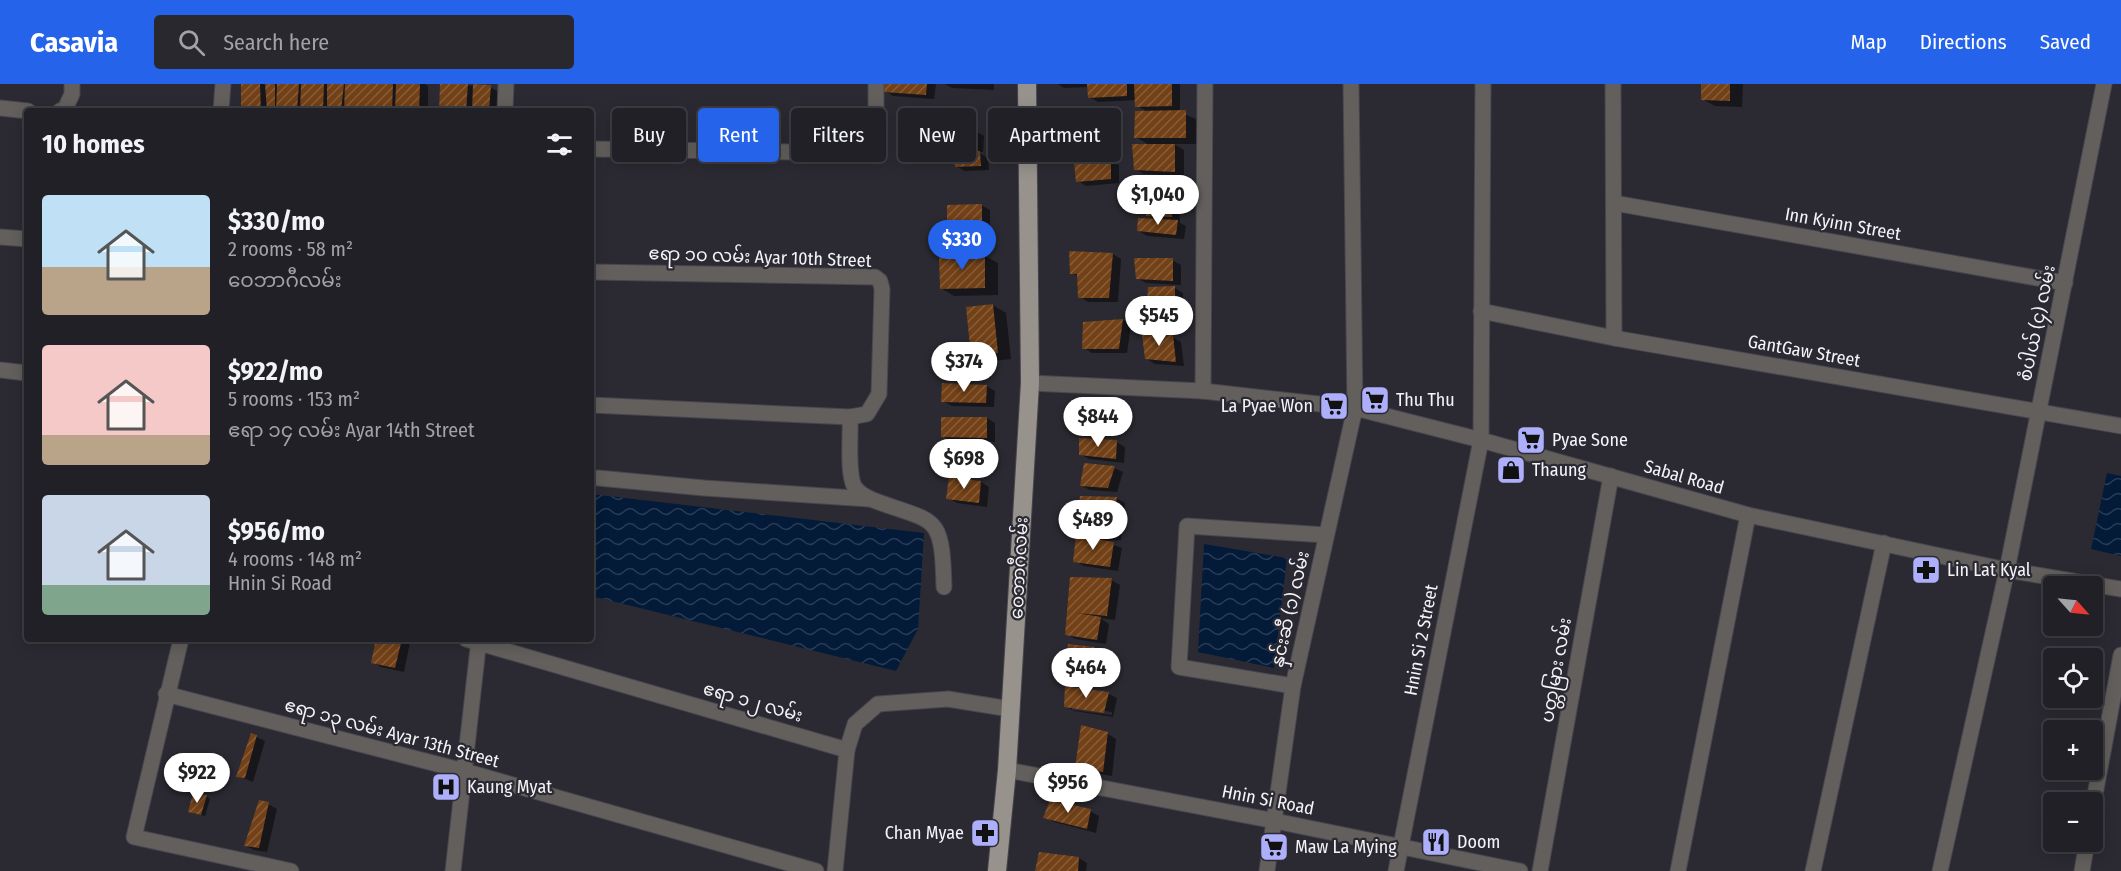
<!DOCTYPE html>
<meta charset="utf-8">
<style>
body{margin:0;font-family:"Fira Sans Condensed","Noto Sans Myanmar",sans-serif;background:#28282e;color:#f1f3f6;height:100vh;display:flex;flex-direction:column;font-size:22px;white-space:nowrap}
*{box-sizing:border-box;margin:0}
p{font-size:20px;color:#a2a3a7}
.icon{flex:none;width:33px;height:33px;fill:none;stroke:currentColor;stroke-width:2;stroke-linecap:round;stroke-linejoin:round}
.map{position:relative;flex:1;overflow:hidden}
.details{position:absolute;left:24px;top:24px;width:570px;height:534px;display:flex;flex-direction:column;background:#202026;border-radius:6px;box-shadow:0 3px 15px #0003,0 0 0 2px #3d3e43}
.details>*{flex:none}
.banner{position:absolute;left:612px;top:24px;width:570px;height:54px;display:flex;gap:12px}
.needle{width:39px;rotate:117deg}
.fabs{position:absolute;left:2043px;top:492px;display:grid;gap:12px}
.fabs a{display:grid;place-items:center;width:60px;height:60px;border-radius:6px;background:#202026;box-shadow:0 3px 15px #0003,0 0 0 2px #3d3e43;font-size:30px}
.price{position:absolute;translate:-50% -51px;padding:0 14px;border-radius:21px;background:#fff;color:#222;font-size:20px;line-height:39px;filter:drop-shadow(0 2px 3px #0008)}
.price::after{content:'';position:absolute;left:50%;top:36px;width:18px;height:14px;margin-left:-9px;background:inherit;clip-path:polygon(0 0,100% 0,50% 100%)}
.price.current{background:#2563eb;color:#fff}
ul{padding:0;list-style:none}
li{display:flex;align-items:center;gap:18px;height:150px;padding:0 18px}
li span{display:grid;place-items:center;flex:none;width:168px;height:120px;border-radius:6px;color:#555}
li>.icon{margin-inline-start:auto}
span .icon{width:72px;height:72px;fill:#fffc;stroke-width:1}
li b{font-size:26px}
h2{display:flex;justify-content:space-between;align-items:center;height:72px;padding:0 18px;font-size:26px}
.pill{padding:0 21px;border-radius:6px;background:#202026;box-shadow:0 3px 15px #0003,0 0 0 2px #3d3e43;font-size:21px;line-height:54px}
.pill.current{background:#2563eb;color:#fff}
header{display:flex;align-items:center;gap:36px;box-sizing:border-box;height:84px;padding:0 30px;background:#2563eb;color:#fff}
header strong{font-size:28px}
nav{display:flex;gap:33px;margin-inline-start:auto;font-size:21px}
.search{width:420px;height:54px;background:#28282e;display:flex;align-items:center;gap:15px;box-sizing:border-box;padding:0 21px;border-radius:6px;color:#a2a3a7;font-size:22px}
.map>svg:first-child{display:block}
.water{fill:url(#water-waves)}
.shadow{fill:#0007;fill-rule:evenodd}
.building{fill:url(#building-hatch)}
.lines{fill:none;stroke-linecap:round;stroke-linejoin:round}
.street-casing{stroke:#47464e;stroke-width:17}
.primary-casing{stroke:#47464e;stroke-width:20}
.street{stroke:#625f5c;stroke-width:15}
.primary{stroke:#97938c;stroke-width:18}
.labels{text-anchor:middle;stroke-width:4.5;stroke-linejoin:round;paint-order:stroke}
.street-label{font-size:18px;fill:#f3f3f8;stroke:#2b2a32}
.poi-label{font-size:18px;fill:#f3f3f8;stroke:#2b2a32;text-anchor:start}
</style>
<header>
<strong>Casavia</strong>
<div class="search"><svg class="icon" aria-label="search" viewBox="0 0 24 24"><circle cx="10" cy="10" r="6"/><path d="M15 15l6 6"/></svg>Search here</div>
<nav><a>Map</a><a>Directions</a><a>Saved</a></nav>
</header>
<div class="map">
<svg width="2121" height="787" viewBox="0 0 2121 787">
<defs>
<pattern id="water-waves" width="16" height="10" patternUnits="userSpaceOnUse" patternTransform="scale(1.5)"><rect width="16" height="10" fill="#031a38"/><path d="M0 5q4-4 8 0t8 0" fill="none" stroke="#283c56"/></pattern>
<pattern id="building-hatch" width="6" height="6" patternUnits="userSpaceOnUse" patternTransform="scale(1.5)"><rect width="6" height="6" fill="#724117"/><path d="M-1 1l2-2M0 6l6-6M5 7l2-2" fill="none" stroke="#875d3a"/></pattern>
</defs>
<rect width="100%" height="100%" fill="#2b2a32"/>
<!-- water -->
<g class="water">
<path d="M2107 389 2121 392V472L2091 465Z"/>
<path d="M591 410 924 449 918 545 896 587 591 512Z"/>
<path d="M1204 460 1287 474 1274 584 1198 568Z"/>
</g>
<!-- shadow -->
<g class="shadow">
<path d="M242 0H425L428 2V27H243Z"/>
<path d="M442 0 490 3 499 8 498 27H440Z"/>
<path d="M886 0H936L934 15 893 12 885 7Z"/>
<path d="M945 0H994V6L952 4Z"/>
<path d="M1058 0H1180V28L1198 36 1199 60H1174L1184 66V92L1144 90 1135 85 1151 62 1136 53 1148 28 1137 22V16L1098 18 1089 13V3L1064 4Z"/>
<path d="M1703 0H1743L1742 23 1715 22 1702 15Z"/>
<path d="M975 47 984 52 983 68H977L988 74 989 86 965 87 956 82V67H942L934 62Z"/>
<path d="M1111 54 1120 59V74L1108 75 1119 81V99L1086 102 1078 97 1088 78 1076 71Z"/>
<path d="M1170 110 1179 115 1180 139 1186 142 1184 155 1147 152 1139 147 1156 136 1148 131Z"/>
<path d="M981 121 990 126V142H957L949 137Z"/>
<path d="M982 145 990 150V163H960L951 158Z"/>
<path d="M1113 170 1121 175 1118 218H1088L1080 213 1079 193 1072 189Z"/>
<path d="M985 172 998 179V211L954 212 941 204Z"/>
<path d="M1172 176 1181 181V201L1146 199 1137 194Z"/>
<path d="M1175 204 1183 209V222L1157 221 1148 216Z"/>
<path d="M993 221 1006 229 1011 275 985 278 972 271Z"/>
<path d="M1178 227 1186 232 1187 245 1152 244 1144 239Z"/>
<path d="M1123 236 1131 241 1127 269H1092L1084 264 1085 239Z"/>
<path d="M1172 253 1181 258 1184 282 1155 280 1147 275Z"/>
<path d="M987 302 995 307 994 323 952 322 943 317Z"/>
<path d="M1120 322 1129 327 1128 345 1095 346 1087 341Z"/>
<path d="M987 334 995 339V358L951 357 942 352Z"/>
<path d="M1116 358 1125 363 1124 379 1089 375 1080 370Z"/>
<path d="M985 362 993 366V381L957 380 948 375Z"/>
<path d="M1114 384 1123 388 1117 408 1090 406 1081 402Z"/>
<path d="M951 395 981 398 989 403 987 423 957 419 948 414Z"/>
<path d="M1081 413 1116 414 1125 419 1121 456 1102 457 1122 464 1118 487 1084 482 1075 477Z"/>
<path d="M1072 494 1111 496 1120 501 1115 536 1100 534 1109 540 1106 560 1075 555 1067 550Z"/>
<path d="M377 555H406L410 558 404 588 381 583 372 578Z"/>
<path d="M1069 562 1094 564 1103 569 1101 584 1108 588 1106 602 1075 597 1066 592Z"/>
<path d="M1067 604 1109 610 1117 614 1113 633 1074 627 1065 622ZM1072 623 1112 628V631L1072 626Z"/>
<path d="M1108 650 1116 655 1112 692 1086 688 1077 683Z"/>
<path d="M252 651 265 657 253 698 238 692Z"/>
<path d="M206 712 210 715 205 732 193 729Z"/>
<path d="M268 720 277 725 267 768 254 766 246 762Z"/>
<path d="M1090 727 1099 732 1096 749 1054 738 1045 733Z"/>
<path d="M1079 774 1087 779 1086 787H1038Z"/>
</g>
<!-- building -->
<g class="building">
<path d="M241 0H260L261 27H241Z"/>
<path d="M265 0H275V27H267Z"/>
<path d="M277 0H299L297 27H276Z"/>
<path d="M301 0H324L323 27H300Z"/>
<path d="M327 0H344L341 27H327Z"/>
<path d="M345 0H393L392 27H344Z"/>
<path d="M396 0H420L419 27H395Z"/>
<path d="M440 0H468L466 27H439Z"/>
<path d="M473 0 491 1 489 27H472Z"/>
<path d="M884 0H927L926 11 883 8Z"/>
<path d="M1087 0H1127V12L1088 14Z"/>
<path d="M1134 0H1172V22L1135 23Z"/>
<path d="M1701 0H1730V17L1701 16Z"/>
<path d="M1186 26V54H1134L1135 27Z"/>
<path d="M933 45 976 46 975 64 932 63Z"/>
<path d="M1112 52V70L1074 72 1073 54Z"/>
<path d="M1132 60H1175V88L1134 86Z"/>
<path d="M980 67 981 82 955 83 954 68Z"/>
<path d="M1111 75V95L1076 98 1074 78Z"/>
<path d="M1146 106 1171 108 1172 133 1146 132Z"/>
<path d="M982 120V137L947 138V121Z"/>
<path d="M1138 134 1178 136 1176 151 1137 147Z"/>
<rect x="950" y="144" width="32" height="15"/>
<path d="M1069 167 1113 169 1109 214H1078L1077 190H1070Z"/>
<path d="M985 170V204L940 205 939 171Z"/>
<path d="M1134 174H1173V197L1136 195Z"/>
<path d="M1175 202V218L1147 217 1148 203Z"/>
<path d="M993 220 998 269 971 272 966 223Z"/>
<path d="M1178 225V241L1142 240V226Z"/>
<path d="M1123 235 1119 265H1082L1083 238Z"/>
<path d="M1142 250 1173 251 1176 278 1145 275Z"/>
<path d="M942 299 987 301 986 319 941 318Z"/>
<path d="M1084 318 1121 320 1119 341 1085 342Z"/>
<path d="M941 333H987V354L941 353Z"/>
<path d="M1079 354 1117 356 1116 375 1079 371Z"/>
<path d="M947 360H985V377L947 376Z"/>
<path d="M1084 379 1115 382 1108 404 1080 402Z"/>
<path d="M949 393 981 397 979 419 946 415Z"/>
<path d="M1080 412 1117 413 1112 452 1076 451Z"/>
<path d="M1076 451 1114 458 1110 483 1073 478Z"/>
<path d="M1070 493 1112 494 1107 532 1077 529 1101 533 1097 556 1065 551Z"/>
<path d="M376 555H402L395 584 371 579Z"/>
<path d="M1068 560 1095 563 1093 579 1076 577 1100 581 1098 598 1065 593Z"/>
<path d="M1065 602 1109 608 1104 629 1064 623Z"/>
<path d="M1081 641 1108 648 1103 688 1075 684Z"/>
<path d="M251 649 257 651 245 694 236 693Z"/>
<path d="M193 709 207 711 201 731 188 728Z"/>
<path d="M259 716 269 718 259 764 244 762Z"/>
<path d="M1050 716 1091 725 1087 745 1043 734Z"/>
<path d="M1039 768 1079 773 1078 787H1035Z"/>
</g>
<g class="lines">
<!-- street casing -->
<g class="street-casing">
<g id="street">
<path d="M1613 0 1614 254"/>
<path d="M0 24 28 27"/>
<path d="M60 27 65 25 72 10V0"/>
<path d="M221 27 223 0"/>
<path d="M505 27 506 0"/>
<path d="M591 65 857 69 870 62 876 42V0"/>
<path d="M1614 119 2065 199"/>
<path d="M0 153 27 155"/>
<path d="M591 188 875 193 880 197 882 205 879 310 867 330 850 333 591 321"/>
<path d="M1481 227 1614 254 2121 342"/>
<path d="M0 286 27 289"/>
<path d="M1030 299 1203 307 1355 324 1481 356 1748 431 2007 486 2121 505"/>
<path d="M1203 307 1205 0"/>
<path d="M850 333C851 351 847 387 854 402 858 409 866 413 873 416 936 440 942 427 944 503"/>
<path d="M598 394 704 404 869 415"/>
<path d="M181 555 134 753 291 787"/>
<path d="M466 555 847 666 855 640 878 620 948 615 1010 625"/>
<path d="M1293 602 1179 583 1187 442 1326 451"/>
<path d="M166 610 464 687 816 787"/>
<path d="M1007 686 1275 737 1520 787"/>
<path d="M2092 727 2121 571"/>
<path d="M453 787 479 555"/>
<path d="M835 787 847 666"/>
<path d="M1267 787 1293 602 1355 324 1351 0"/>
<path d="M1396 787 1481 356 1483 0"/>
<path d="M1540 787 1611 392"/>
<path d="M1678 787 1748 431"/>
<path d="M1813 787 1884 459"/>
<path d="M1940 787 2007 486 2104 0"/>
<path d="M2082 787 2087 758"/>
</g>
</g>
<!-- primary casing -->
<g class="primary-casing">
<path id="primary" d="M997 787 1007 686 1030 299 1027 0"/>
</g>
<!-- street -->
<use href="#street" class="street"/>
<!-- primary -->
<use href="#primary" class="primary"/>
</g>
<!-- icons -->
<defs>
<g id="supermarket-square" transform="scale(1.5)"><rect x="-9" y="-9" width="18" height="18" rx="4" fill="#adaffb" stroke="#2b2a32"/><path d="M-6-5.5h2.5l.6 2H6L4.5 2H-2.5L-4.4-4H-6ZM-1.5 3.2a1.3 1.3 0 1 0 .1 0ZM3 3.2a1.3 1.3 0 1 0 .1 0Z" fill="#111"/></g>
<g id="shop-square" transform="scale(1.5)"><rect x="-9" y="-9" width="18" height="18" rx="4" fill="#adaffb" stroke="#2b2a32"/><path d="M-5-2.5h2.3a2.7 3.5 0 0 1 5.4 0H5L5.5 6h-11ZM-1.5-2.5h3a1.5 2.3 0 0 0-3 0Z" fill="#111"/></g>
<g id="pharmacy-square" transform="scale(1.5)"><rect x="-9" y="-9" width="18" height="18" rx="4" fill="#adaffb" stroke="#2b2a32"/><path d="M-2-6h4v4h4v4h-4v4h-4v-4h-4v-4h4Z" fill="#111"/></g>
<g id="hospital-square" transform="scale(1.5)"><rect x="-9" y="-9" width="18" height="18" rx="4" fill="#adaffb" stroke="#2b2a32"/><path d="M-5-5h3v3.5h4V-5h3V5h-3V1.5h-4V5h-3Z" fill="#111"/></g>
<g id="restaurant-square" transform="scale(1.5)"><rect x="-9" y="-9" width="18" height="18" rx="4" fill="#adaffb" stroke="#2b2a32"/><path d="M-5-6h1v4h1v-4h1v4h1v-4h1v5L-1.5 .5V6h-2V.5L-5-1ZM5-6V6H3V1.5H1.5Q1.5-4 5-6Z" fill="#111"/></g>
</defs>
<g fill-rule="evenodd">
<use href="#supermarket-square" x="1375" y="316"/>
<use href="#supermarket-square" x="1334" y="322"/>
<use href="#supermarket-square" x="1531" y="356"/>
<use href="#shop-square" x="1511" y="386"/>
<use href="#pharmacy-square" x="1926" y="486"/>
<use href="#hospital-square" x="446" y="703"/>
<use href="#pharmacy-square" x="985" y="749"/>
<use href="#restaurant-square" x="1436" y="758"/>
<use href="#supermarket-square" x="1274" y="763"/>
</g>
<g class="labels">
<!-- street labels -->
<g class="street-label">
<text transform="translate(1843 140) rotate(10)" y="6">Inn Kyinn Street</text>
<text transform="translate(760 173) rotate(2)" y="6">ဧရာ ၁၀ လမ်း Ayar 10th Street</text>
<text transform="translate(2037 239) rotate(-78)" y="6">စံပါယ် (၄) လမ်း</text>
<text transform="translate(1804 267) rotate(10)" y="6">GantGaw Street</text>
<text transform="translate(1684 393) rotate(16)" y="6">Sabal Road</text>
<text transform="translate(1019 484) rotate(-87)" y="6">ဝေဘာဂီလမ်း</text>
<text transform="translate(1290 525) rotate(-77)" y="6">နှင်းဆီ (၁) လမ်း</text>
<text transform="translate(1421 556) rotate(-79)" y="6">Hnin Si 2 Street</text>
<text transform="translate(1556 586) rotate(-80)" y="6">ပတ္တမြား လမ်း</text>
<text transform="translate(753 618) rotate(16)" y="6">ဧရာ ၁၂ လမ်း</text>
<text transform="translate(392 649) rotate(15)" y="6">ဧရာ ၁၃ လမ်း Ayar 13th Street</text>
<text transform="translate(1268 716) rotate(11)" y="6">Hnin Si Road</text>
</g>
<!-- poi labels -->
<g class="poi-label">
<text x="1396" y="322">Thu Thu</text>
<text x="1313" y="328" text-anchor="end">La Pyae Won</text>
<text x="1552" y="362">Pyae Sone</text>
<text x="1532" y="392">Thaung</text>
<text x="1947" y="492">Lin Lat Kyal</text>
<text x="467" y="709">Kaung Myat</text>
<text x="964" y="755" text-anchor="end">Chan Myae</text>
<text x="1457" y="764">Doom</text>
<text x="1295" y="769">Maw La Mying</text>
</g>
</g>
</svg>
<div class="fabs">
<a><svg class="needle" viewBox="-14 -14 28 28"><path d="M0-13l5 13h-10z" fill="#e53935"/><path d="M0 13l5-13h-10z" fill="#a2a3a7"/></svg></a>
<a><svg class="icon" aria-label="locate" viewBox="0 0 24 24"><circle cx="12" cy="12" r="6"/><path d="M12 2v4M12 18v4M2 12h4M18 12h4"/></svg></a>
<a>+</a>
<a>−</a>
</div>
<b class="price" style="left:1158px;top:142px">$1,040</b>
<b class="price current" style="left:962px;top:187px">$330</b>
<b class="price" style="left:1159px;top:263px">$545</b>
<b class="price" style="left:964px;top:309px">$374</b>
<b class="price" style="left:1098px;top:364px">$844</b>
<b class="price" style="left:964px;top:406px">$698</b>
<b class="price" style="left:1093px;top:467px">$489</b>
<b class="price" style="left:1086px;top:615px">$464</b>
<b class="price" style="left:197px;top:720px">$922</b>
<b class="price" style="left:1068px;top:730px">$956</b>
<div class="banner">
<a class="pill">Buy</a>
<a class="pill current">Rent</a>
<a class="pill">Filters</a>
<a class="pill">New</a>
<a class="pill">Apartment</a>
</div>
<section class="details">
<h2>10 homes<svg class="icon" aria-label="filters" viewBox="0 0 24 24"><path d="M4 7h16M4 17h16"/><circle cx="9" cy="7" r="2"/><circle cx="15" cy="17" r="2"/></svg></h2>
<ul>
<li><span style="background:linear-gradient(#bfe0f5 60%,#b9a48a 0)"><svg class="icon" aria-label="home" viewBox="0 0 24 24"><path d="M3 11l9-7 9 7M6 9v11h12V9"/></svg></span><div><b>$330/mo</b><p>2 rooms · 58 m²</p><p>ဝေဘာဂီလမ်း</p></div></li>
<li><span style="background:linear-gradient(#f6c9c9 75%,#b9a48a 0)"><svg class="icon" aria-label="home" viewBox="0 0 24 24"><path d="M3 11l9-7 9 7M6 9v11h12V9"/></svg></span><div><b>$922/mo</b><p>5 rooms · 153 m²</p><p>ဧရာ ၁၄ လမ်း Ayar 14th Street</p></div></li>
<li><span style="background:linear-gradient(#c9d6e8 75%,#7fa58c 0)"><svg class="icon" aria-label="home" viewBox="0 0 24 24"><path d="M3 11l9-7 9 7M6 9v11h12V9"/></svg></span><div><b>$956/mo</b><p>4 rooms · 148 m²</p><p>Hnin Si Road</p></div></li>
</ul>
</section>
</div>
